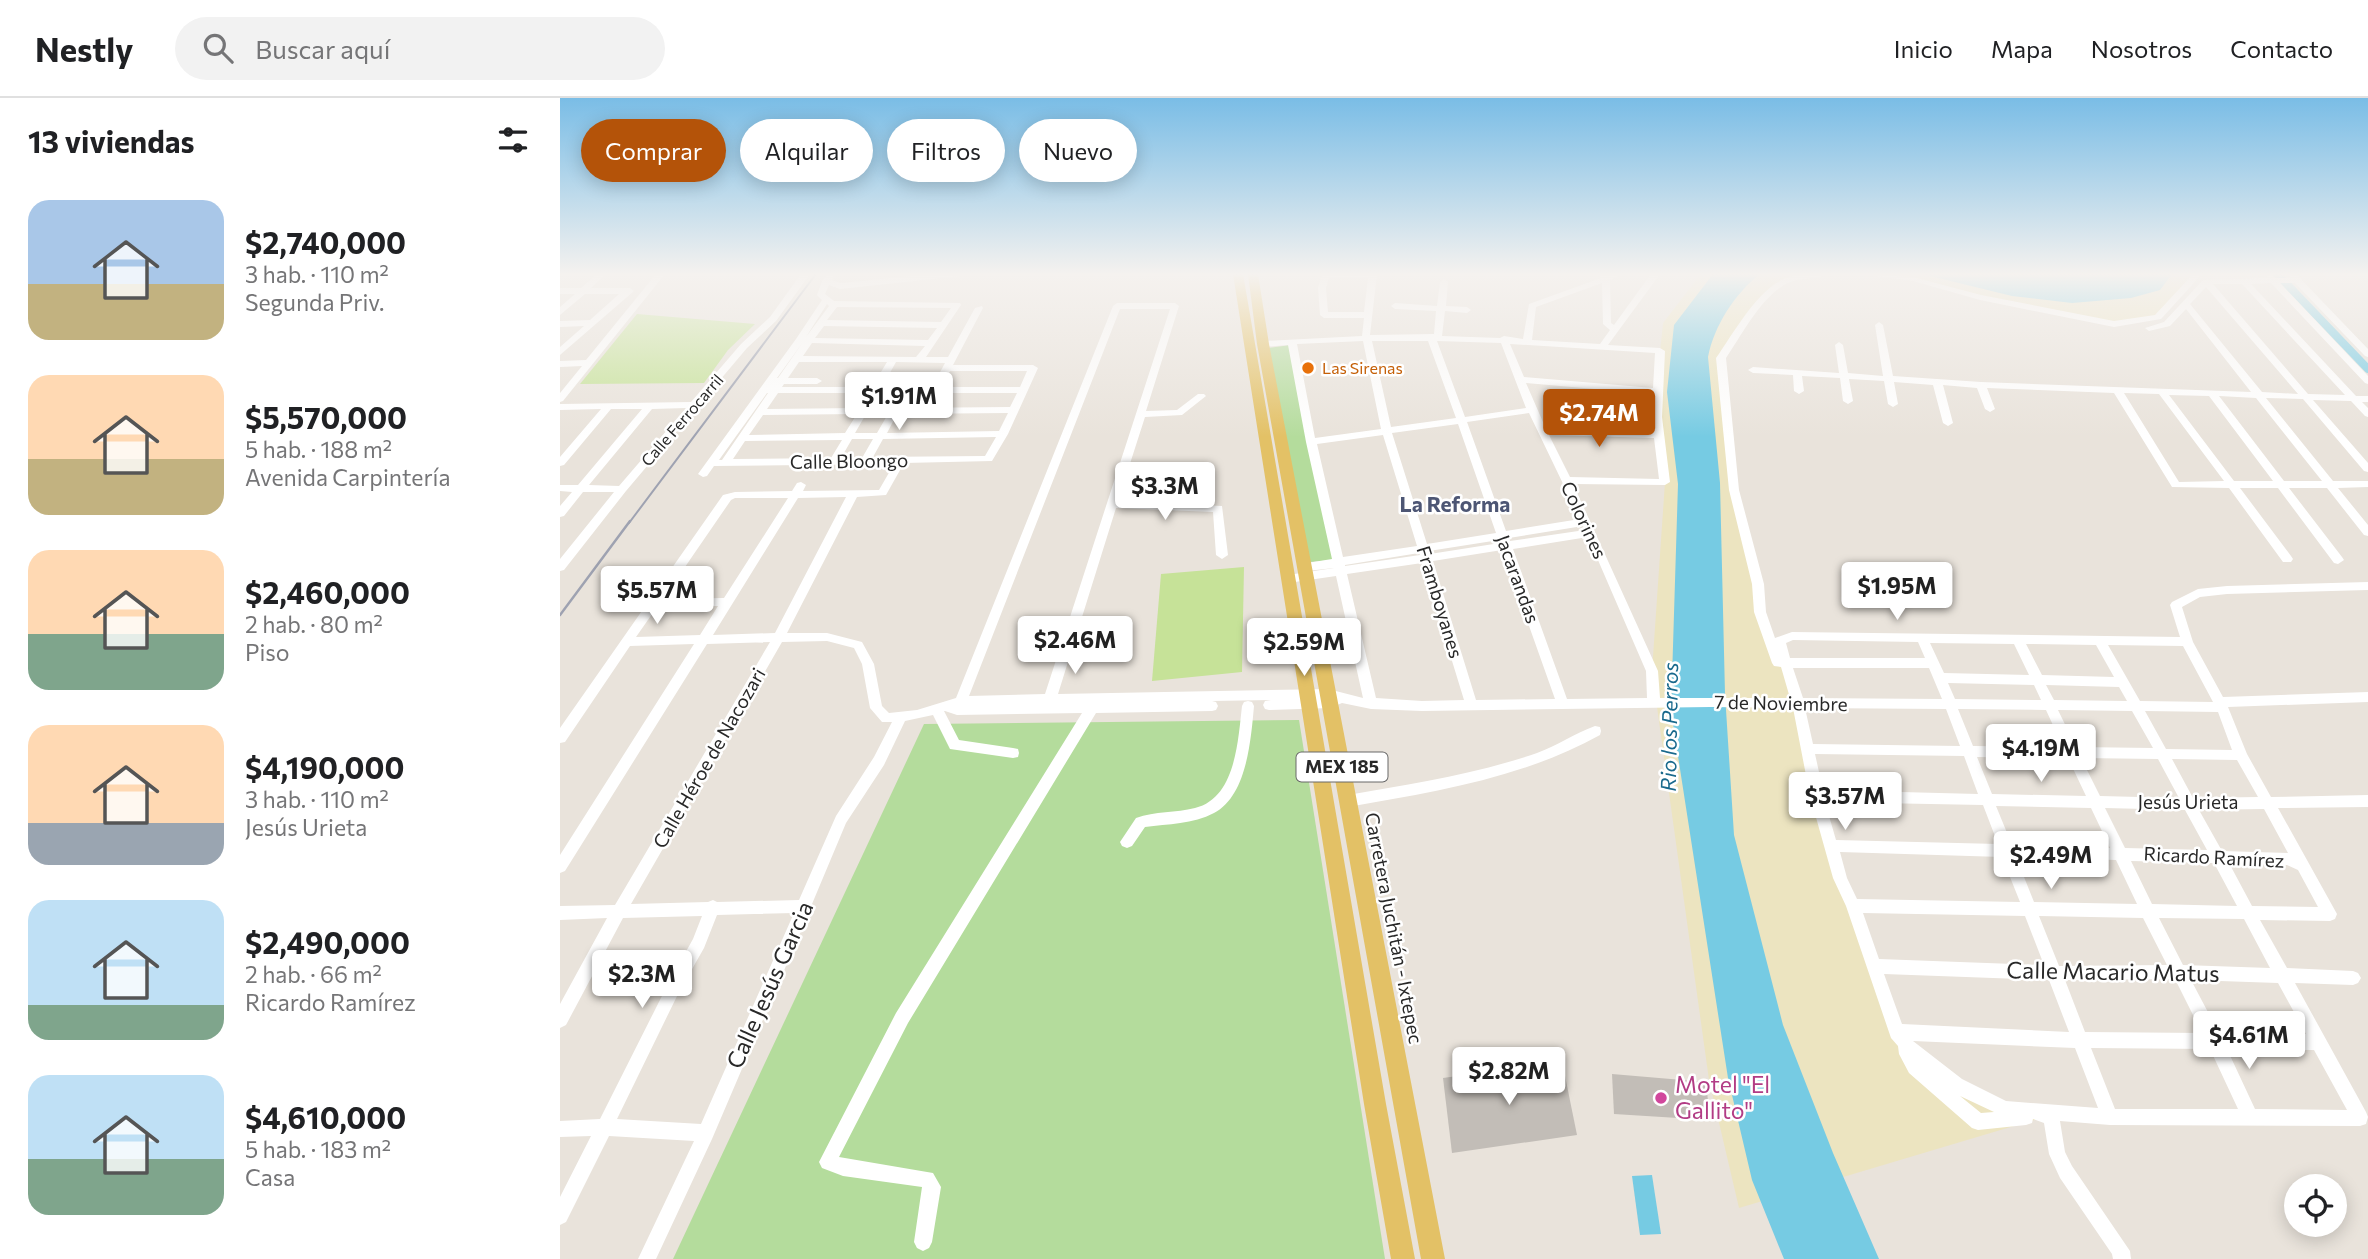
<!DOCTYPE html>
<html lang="es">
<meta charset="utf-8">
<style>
body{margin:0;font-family:Commissioner,sans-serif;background:#f2f2f2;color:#202124;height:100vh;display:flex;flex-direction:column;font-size:26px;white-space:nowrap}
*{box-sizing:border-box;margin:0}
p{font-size:23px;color:#757577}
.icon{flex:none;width:38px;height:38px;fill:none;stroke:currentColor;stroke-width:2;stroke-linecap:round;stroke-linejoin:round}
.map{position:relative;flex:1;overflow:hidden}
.side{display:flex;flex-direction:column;background:#fff;width:560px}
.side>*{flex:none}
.top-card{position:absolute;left:21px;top:21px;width:665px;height:63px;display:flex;gap:14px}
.fabs{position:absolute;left:1724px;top:1076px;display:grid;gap:14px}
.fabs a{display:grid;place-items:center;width:63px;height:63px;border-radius:50%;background:#fff;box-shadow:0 4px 18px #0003;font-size:35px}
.price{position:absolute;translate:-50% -60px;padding:0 16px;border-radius:7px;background:#fff;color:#222;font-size:23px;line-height:46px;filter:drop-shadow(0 2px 4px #0008)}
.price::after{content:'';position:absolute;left:50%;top:42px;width:21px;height:16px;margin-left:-10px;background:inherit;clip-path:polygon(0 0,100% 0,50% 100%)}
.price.on{background:#b45309;color:#fff}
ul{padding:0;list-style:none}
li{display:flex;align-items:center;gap:21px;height:175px;padding:0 28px}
li span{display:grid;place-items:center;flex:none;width:196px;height:140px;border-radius:21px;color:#555}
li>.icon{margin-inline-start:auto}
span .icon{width:84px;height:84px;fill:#fffc;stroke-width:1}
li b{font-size:30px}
h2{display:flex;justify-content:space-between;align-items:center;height:84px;padding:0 28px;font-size:30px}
.tag{padding:0 24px;border-radius:32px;background:#fff;box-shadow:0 4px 18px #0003;font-size:24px;line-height:63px}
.tag.on{background:#b45309;color:#fff}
header{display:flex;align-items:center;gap:42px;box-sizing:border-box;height:98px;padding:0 35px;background:#fff;border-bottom:2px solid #e0e0e0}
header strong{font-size:33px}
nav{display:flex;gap:38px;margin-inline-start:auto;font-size:24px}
.search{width:490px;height:63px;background:#f2f2f2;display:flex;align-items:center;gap:18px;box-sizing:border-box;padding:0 24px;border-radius:38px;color:#757577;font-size:26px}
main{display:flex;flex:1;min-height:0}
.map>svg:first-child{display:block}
.green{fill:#b4dc9c}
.sand{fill:#ece4c0}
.pitch{fill:#c6e298}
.water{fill:#76cbe3}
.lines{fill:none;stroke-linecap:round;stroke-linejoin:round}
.canal{stroke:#76cbe3;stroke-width:8}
.building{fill:#c2bdb7}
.minor{fill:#fff;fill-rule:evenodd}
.major{fill:#e3c166;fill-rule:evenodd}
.rail-far1{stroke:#9ea2b1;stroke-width:2}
.rail{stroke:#9ea2b1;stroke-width:2.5}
.food-dot{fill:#e8710a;stroke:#fff;stroke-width:2.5}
.hotel-dot{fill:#d1479c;stroke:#fff;stroke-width:2.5}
.labels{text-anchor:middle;stroke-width:5;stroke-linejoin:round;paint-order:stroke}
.far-food-label{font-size:16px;fill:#c56008;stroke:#fff;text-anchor:start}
.far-street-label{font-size:16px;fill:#282828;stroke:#fff}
.shield{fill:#fff;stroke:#686868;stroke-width:2}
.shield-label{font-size:18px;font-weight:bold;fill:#282828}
.street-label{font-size:19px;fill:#282828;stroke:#fff}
.neighbourhood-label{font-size:21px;font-weight:bold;fill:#4d5674;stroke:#fff}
.water-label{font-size:21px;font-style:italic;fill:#19698c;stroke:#fff}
.near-street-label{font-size:23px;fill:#282828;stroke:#fff}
.near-hotel-label{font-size:23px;fill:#b23c85;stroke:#fff;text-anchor:start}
</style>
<header>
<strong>Nestly</strong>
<div class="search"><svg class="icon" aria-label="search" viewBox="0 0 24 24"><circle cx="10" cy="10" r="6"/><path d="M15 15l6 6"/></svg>Buscar aquí</div>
<nav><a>Inicio</a><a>Mapa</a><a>Nosotros</a><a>Contacto</a></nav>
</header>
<main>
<section class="side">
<h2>13 viviendas<svg class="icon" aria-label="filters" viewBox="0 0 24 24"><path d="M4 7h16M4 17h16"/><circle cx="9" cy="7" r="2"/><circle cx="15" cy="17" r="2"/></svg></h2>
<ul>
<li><span style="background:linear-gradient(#a9c7e8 60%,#c2b280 0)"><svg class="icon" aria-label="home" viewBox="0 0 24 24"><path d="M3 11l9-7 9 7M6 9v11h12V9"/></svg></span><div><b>$2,740,000</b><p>3 hab. · 110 m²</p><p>Segunda Priv.</p></div></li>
<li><span style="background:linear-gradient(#ffd9b3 60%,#c2b280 0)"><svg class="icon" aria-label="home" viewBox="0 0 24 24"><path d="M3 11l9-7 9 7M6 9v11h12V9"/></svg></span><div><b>$5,570,000</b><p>5 hab. · 188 m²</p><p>Avenida Carpintería</p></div></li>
<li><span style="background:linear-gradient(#ffd9b3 60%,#7fa58c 0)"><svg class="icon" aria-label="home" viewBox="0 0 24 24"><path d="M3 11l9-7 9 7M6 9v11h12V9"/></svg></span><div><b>$2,460,000</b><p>2 hab. · 80 m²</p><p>Piso</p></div></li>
<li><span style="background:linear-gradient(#ffd9b3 70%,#9aa5b1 0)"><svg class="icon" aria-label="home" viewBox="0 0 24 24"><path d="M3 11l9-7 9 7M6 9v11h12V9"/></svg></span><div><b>$4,190,000</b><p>3 hab. · 110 m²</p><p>Jesús Urieta</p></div></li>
<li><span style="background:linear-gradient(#bfe0f5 75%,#7fa58c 0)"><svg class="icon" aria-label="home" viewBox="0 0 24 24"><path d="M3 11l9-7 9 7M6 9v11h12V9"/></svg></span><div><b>$2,490,000</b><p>2 hab. · 66 m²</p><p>Ricardo Ramírez</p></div></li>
<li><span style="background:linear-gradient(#bfe0f5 60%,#7fa58c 0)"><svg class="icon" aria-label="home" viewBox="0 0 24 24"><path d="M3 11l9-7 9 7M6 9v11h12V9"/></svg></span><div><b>$4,610,000</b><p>5 hab. · 183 m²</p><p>Casa</p></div></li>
</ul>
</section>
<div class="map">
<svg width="1808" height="1161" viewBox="0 0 1808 1161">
<rect width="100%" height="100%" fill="#e9e3db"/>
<!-- green -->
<g class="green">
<path d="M731 247 773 462 750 464 707 250Z"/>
<path d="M739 622 825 1161H113L364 626Z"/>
</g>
<!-- sand -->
<g class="sand">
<path d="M1141 176H1264L1226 183 1204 199 1161 260 1174 392 1200 514 1238 605 1280 780 1349 950 1445 1011 1491 1017 1179 1110 1149 982 1092 573 1105 384 1096 293 1103 225Z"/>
<path d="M1304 176H1638L1598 219 1554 226 1420 199 1353 181Z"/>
</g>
<!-- pitch -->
<g class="pitch">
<path d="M77 216 195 226 168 252 144 285 20 286Z"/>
<path d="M684 469 682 574 592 583 601 476Z"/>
</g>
<!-- water -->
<g class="water">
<path d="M1153 176H1200C1175 195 1154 228 1148 259L1160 385 1165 596 1174 737 1223 927 1273 1055 1319 1161H1224L1192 1082 1168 980 1111 613 1118 386 1107 294 1114 227Z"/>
<path d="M1362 176H1612L1600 192 1571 200 1512 205 1452 198Z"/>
<path d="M1092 1077 1101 1136 1080 1137 1072 1078Z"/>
</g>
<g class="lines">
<!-- canal -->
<path class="canal" d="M1717 176 1808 271"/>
</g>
<!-- building -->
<g class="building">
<path d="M1002 963 1017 1037 892 1055 883 980Z"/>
<path d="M1052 976 1146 984 1150 1022 1054 1016Z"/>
</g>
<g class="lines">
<!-- minor -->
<g class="minor">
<path d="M37 176H46L31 190H70L74 193 0 257V249L24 228 0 229V223L30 222 59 196H25L0 217V209L15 196H0V190H21Z"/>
<path d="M96 176H105L3 303 0 304V295L22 268 0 269V263L26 262Z"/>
<path d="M241 176H250L216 223 187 250 66 393 4 472 0 473V461L54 394H23L4 418 0 419V408L12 394 0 393V387H18L82 311H51L4 367 0 368V359L41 311 0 312V306L131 304 181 246 210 219ZM126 310 59 388 29 387 92 311Z"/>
<path d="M267 176H276L271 182 281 185 371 176H405L401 178 280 191 269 187 265 196 274 203 400 205 401 207 366 259H388L415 210 422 208 423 210 393 267H473L478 270 448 336 432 363 344 365 326 397 297 399 227 535H267L302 544 314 566 322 608 329 615 357 612 396 600 553 208 557 205H615L619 208 586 313 617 312 638 296H644L646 298 622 317 585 319 558 403 662 408 668 457 662 461 656 457 653 414 556 410 498 596 768 591 803 600 776 478 728 485 722 481 728 477 774 470 747 473 741 469 747 465 772 461 746 344 728 247 703 249 699 246 703 243 802 238 804 220H764L760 217 758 190 762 176H817L810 237 874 236 876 213 835 211 831 208 835 205 877 208 880 184 884 181 888 184 886 208 907 209 911 212 907 215 885 213 882 238 940 240 944 238 963 241 969 206 1041 180 1038 176H1063L1050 182 1051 225 1054 227 1091 176H1100L1048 247 1100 250 1105 253 1102 319 1110 384 1105 387 1013 386 1098 573 1100 600H1230L1221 569 1214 568 1212 565 1194 514 1192 486 1169 392 1156 260C1173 236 1197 192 1224 181 1238 175 1253 176 1268 176 1256 182 1242 179 1230 184 1203 195 1182 237 1166 260L1179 392 1204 486 1206 514 1215 540 1232 534 1620 539 1610 507 1612 504 1638 491 1667 488 1808 484V492L1667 496 1640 499 1622 509 1633 544 1663 599 1808 594V604L1668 609 1687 656 1711 699 1808 697V709L1718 710 1777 816 1775 821 1770 823 1700 822 1727 870 1793 873 1798 875 1801 880 1798 885 1793 887 1735 885 1806 1014 1808 1019 1806 1026 1800 1028 1550 1027 1500 1023 1505 1054 1512 1068 1570 1153 1571 1161H1553L1552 1156 1500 1080 1489 1056 1484 1025 1473 1021 1472 1025 1466 1027 1418 1032 1412 1030 1349 975 1339 956 1338 948 1331 940 1286 808 1273 780 1250 698 1233 610 1150 609 862 613 811 611 782 605 770 610 709 612 705 611 703 607 705 603 711 602 652 603 656 604 658 608 656 612 652 613 536 615 348 925 279 1059 373 1075 381 1089 372 1144 369 1150 363 1153 357 1150 354 1144 362 1089 283 1078 262 1070 259 1064 336 915 522 615 397 617 385 613H384L399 642 453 650 458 651 459 655 458 659 453 660 390 651 373 617 345 623 324 667 286 725 252 806 253 808 249 814 152 1041 96 1161H78L134 1043 49 1038 6 1124 0 1127V1099L31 1038 0 1039V1023L40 1021 109 884 133 841 142 818 63 820 6 927 0 930V906L47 820 0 822V808L55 807 210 544 147 546 5 773 0 775V757L134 546 70 548 5 644 0 645V630L163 397 175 394 232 393 237 385 241 384 246 387 243 393 319 392 334 366 154 368 147 378 143 379 138 376 236 241 262 202 257 197 262 183ZM769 180H808L804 214H768L766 190ZM1042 185 1043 226 1050 232 1040 246 972 242 976 209ZM267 206 269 208 246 239ZM277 209 391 210 381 224 267 222ZM560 211H610L485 596 409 598ZM264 228 377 230 368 242 255 240ZM803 243 821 331 755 340 737 246ZM812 243H868L896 320 831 329ZM877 243 941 245 966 310 905 319ZM243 244 218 280H217ZM252 245 365 248 356 259 243 258ZM950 246 1095 255 1093 290 964 279ZM239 264H327L312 289H222L224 286H257L262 283 257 280H228ZM336 264 385 265 372 289H322ZM390 273H467L460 289H382ZM966 285 1093 296 1094 334 986 331ZM207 295H208L162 362H159ZM218 295H309L300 310 207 311ZM319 295H340L331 310H310ZM350 295H457L450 309 341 310ZM448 315 439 333 327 335 337 316ZM969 315 1020 421 946 433 907 324ZM297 316 285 335 189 337 203 317ZM306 316H328L317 335H295ZM898 326 936 435 867 446 832 335ZM823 337 857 448 783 459 757 346ZM989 337 1094 340 1099 381 1010 379ZM436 339 425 358 313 359 323 341ZM292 341H313L302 360H281ZM282 342 271 360 173 361 185 343ZM286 399 215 535 153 537 238 400ZM175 400H228L164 500 103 501 171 402ZM1023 428 1025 432 950 443 949 440ZM1028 439 1086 573 1087 600 1007 601 953 451ZM939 442 940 445 870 456 869 453ZM942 452 995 601 916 602 873 463ZM859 455 860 457 785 468V467ZM862 465 904 602 862 603 816 600 787 476ZM158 508 140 537 76 539 97 509ZM1233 542 1358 544 1365 560H1230L1226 545ZM267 543 294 550 302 566 310 610 322 624H332L314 659 276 718 239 802 157 804 153 802 148 804 71 806 222 544ZM1370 545 1454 546 1469 577 1384 575ZM1466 546 1536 547 1554 579 1482 577ZM1548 547 1623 548 1653 604 1580 603ZM1233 570H1369L1382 601 1243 600ZM1388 585 1474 587 1481 602 1395 601ZM1486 587 1559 589 1567 603 1494 602ZM1245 610 1386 611 1400 648 1253 646ZM1398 611 1486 612 1503 649 1413 648ZM1498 612 1572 613 1593 650 1516 649ZM1585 613 1658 614 1672 652 1606 651ZM1255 656 1404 658 1418 696 1263 692ZM1417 659 1508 660 1526 698 1432 696ZM1521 660 1598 661 1619 700 1540 698ZM1612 661 1677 662 1698 699 1633 700ZM1265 704 1423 707 1438 746 1276 742ZM1436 708 1531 710 1550 750 1452 747ZM1545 710 1625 712 1647 752 1565 750ZM1704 711 1728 755 1662 753 1639 712ZM1280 754 1442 759 1460 804 1297 801 1287 780ZM1456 759 1556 762 1577 806 1474 804ZM1571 763 1654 765 1677 808 1592 806ZM1669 765 1727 767 1738 772 1758 809 1692 808ZM234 815 141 1026 57 1021 119 894 144 850 157 817ZM1303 815 1465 818 1484 867 1319 861ZM1479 818 1583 820 1607 867 1499 868ZM1599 820 1684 821 1710 870 1623 867ZM1324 876 1489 882 1509 934 1342 926ZM1615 881 1642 935 1525 934 1505 882ZM1631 882 1718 885 1746 936 1659 935ZM1353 943 1515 950 1538 1010 1446 1003 1402 981ZM1531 950 1650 951 1678 1011H1555ZM1667 951 1754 952 1787 1012 1695 1011ZM1400 998 1434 1014 1421 1015Z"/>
<path d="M1300 176 1353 179 1421 197 1554 223 1595 217 1633 176H1642L1601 221 1554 229 1420 202 1353 183Z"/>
<path d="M1728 176H1736L1808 251V259L1805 258 1735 185H1720L1808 278V286L1805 285 1711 185 1691 186 1796 298H1808V304H1802L1808 310V319L1805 318 1791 303 1753 302 1808 365V374L1804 373 1743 301 1706 300 1773 383H1808V389L1778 390 1808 427V438L1804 437 1767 390H1729L1782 459 1784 462 1778 466 1774 465 1718 390H1680L1731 458 1733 461 1731 464H1723L1669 390 1612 389 1554 295 1427 290 1435 311 1430 314 1425 311 1417 290 1383 287 1393 325 1388 328 1383 325 1373 287 1334 284 1338 306 1333 309 1328 306 1324 283 1289 281 1293 303 1288 306 1283 303 1280 280 1242 278 1244 293 1239 296 1234 293 1233 277 1193 275 1188 272 1193 269 1279 275 1275 247 1279 244 1283 247 1288 275 1323 278 1315 227 1319 224 1323 227 1333 278 1421 284 1691 294 1626 211 1610 228 1589 233 1585 230 1604 224 1643 182 1707 180V177H1710L1716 180H1730ZM1653 186H1682L1785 297 1748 296ZM1646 189 1738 296 1702 294 1630 206ZM1564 295 1599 296 1664 383 1619 384ZM1609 297 1649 298 1713 383H1674ZM1659 298 1696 300 1762 383H1724Z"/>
<path d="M688 603 692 604 694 608C691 641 687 698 654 715 633 726 608 726 585 729L572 748 567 750 562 748 560 744 576 720C595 713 616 715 635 710 676 700 678 642 682 608L684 604Z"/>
<path d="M1035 628 1040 629 1041 633 1040 637C963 680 874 694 788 709L783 707 781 703 783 699 788 697C851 686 916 676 977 655 997 648 1015 635 1035 628Z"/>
</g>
<!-- major -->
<g class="major">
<path d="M673 176H683L826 1006 855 1161H831L804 1006Z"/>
<path d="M688 176H698L709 246 885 1161H861L697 246Z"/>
</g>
<!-- rail-far1 -->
<path class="rail-far1" d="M69 425 256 176"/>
<!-- rail -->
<path class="rail" d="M0 517 70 423"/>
</g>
<!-- sky -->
<linearGradient id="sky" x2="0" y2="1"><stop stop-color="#7abde6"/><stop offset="0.52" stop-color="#f5f2ef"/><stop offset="1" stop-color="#f5f2ef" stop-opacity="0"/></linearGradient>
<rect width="1808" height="339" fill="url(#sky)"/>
<!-- markers -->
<circle class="food-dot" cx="748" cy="270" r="7"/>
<circle class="hotel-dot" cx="1101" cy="1000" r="7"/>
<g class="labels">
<!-- far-food labels -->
<g class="far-food-label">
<text x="762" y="276">Las Sirenas</text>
</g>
<!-- far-street labels -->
<g class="far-street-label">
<text transform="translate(122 322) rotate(-49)" y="6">Calle Ferrocarril</text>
</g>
<!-- shield labels -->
<rect class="shield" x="736.5" y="654.5" width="91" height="29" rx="5"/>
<g class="shield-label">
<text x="782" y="675">MEX 185</text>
</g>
<!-- street labels -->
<g class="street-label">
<text transform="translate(289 363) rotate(-1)" y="7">Calle Bloongo</text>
<text transform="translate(1024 422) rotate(65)" y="7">Colorines</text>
<text transform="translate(958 481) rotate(70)" y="7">Jacarandas</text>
<text transform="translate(880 504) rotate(73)" y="7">Framboyanes</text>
<text transform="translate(1221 605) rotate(1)" y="7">7 de Noviembre</text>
<text transform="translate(149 660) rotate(-60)" y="7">Calle Héroe de Nacozari</text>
<text x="1628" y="711">Jesús Urieta</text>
<text transform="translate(1654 759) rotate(3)" y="7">Ricardo Ramírez</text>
<text transform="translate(834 830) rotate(79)" y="7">Carretera Juchitán - Ixtepec</text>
</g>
<!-- neighbourhood labels -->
<g class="neighbourhood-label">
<text x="895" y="414">La Reforma</text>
</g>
<!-- water labels -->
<g class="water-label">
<text transform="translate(1110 629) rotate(-89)" y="7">Rio los Perros</text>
</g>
<!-- near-street labels -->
<g class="near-street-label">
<text transform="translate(1553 874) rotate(1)" y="8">Calle Macario Matus</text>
<text transform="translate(210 887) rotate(-66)" y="8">Calle Jesús Garcia</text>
</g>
<!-- near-hotel labels -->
<g class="near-hotel-label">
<text x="1115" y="995">Motel "El<tspan x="1115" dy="26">Gallito"</tspan></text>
</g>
</g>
</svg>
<div class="fabs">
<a><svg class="icon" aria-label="locate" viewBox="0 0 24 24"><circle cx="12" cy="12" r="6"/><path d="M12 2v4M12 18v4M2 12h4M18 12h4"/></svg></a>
</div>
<b class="price" style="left:339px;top:334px">$1.91M</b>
<b class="price on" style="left:1039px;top:351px">$2.74M</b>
<b class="price" style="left:605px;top:424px">$3.3M</b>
<b class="price" style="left:1337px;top:524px">$1.95M</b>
<b class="price" style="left:97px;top:528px">$5.57M</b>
<b class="price" style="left:515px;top:578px">$2.46M</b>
<b class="price" style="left:744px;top:580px">$2.59M</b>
<b class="price" style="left:1481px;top:686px">$4.19M</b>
<b class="price" style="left:1285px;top:734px">$3.57M</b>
<b class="price" style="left:1491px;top:793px">$2.49M</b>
<b class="price" style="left:82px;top:912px">$2.3M</b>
<b class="price" style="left:1689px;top:973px">$4.61M</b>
<b class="price" style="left:949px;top:1009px">$2.82M</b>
<div class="top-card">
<a class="tag on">Comprar</a>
<a class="tag">Alquilar</a>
<a class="tag">Filtros</a>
<a class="tag">Nuevo</a>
</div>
</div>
</main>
